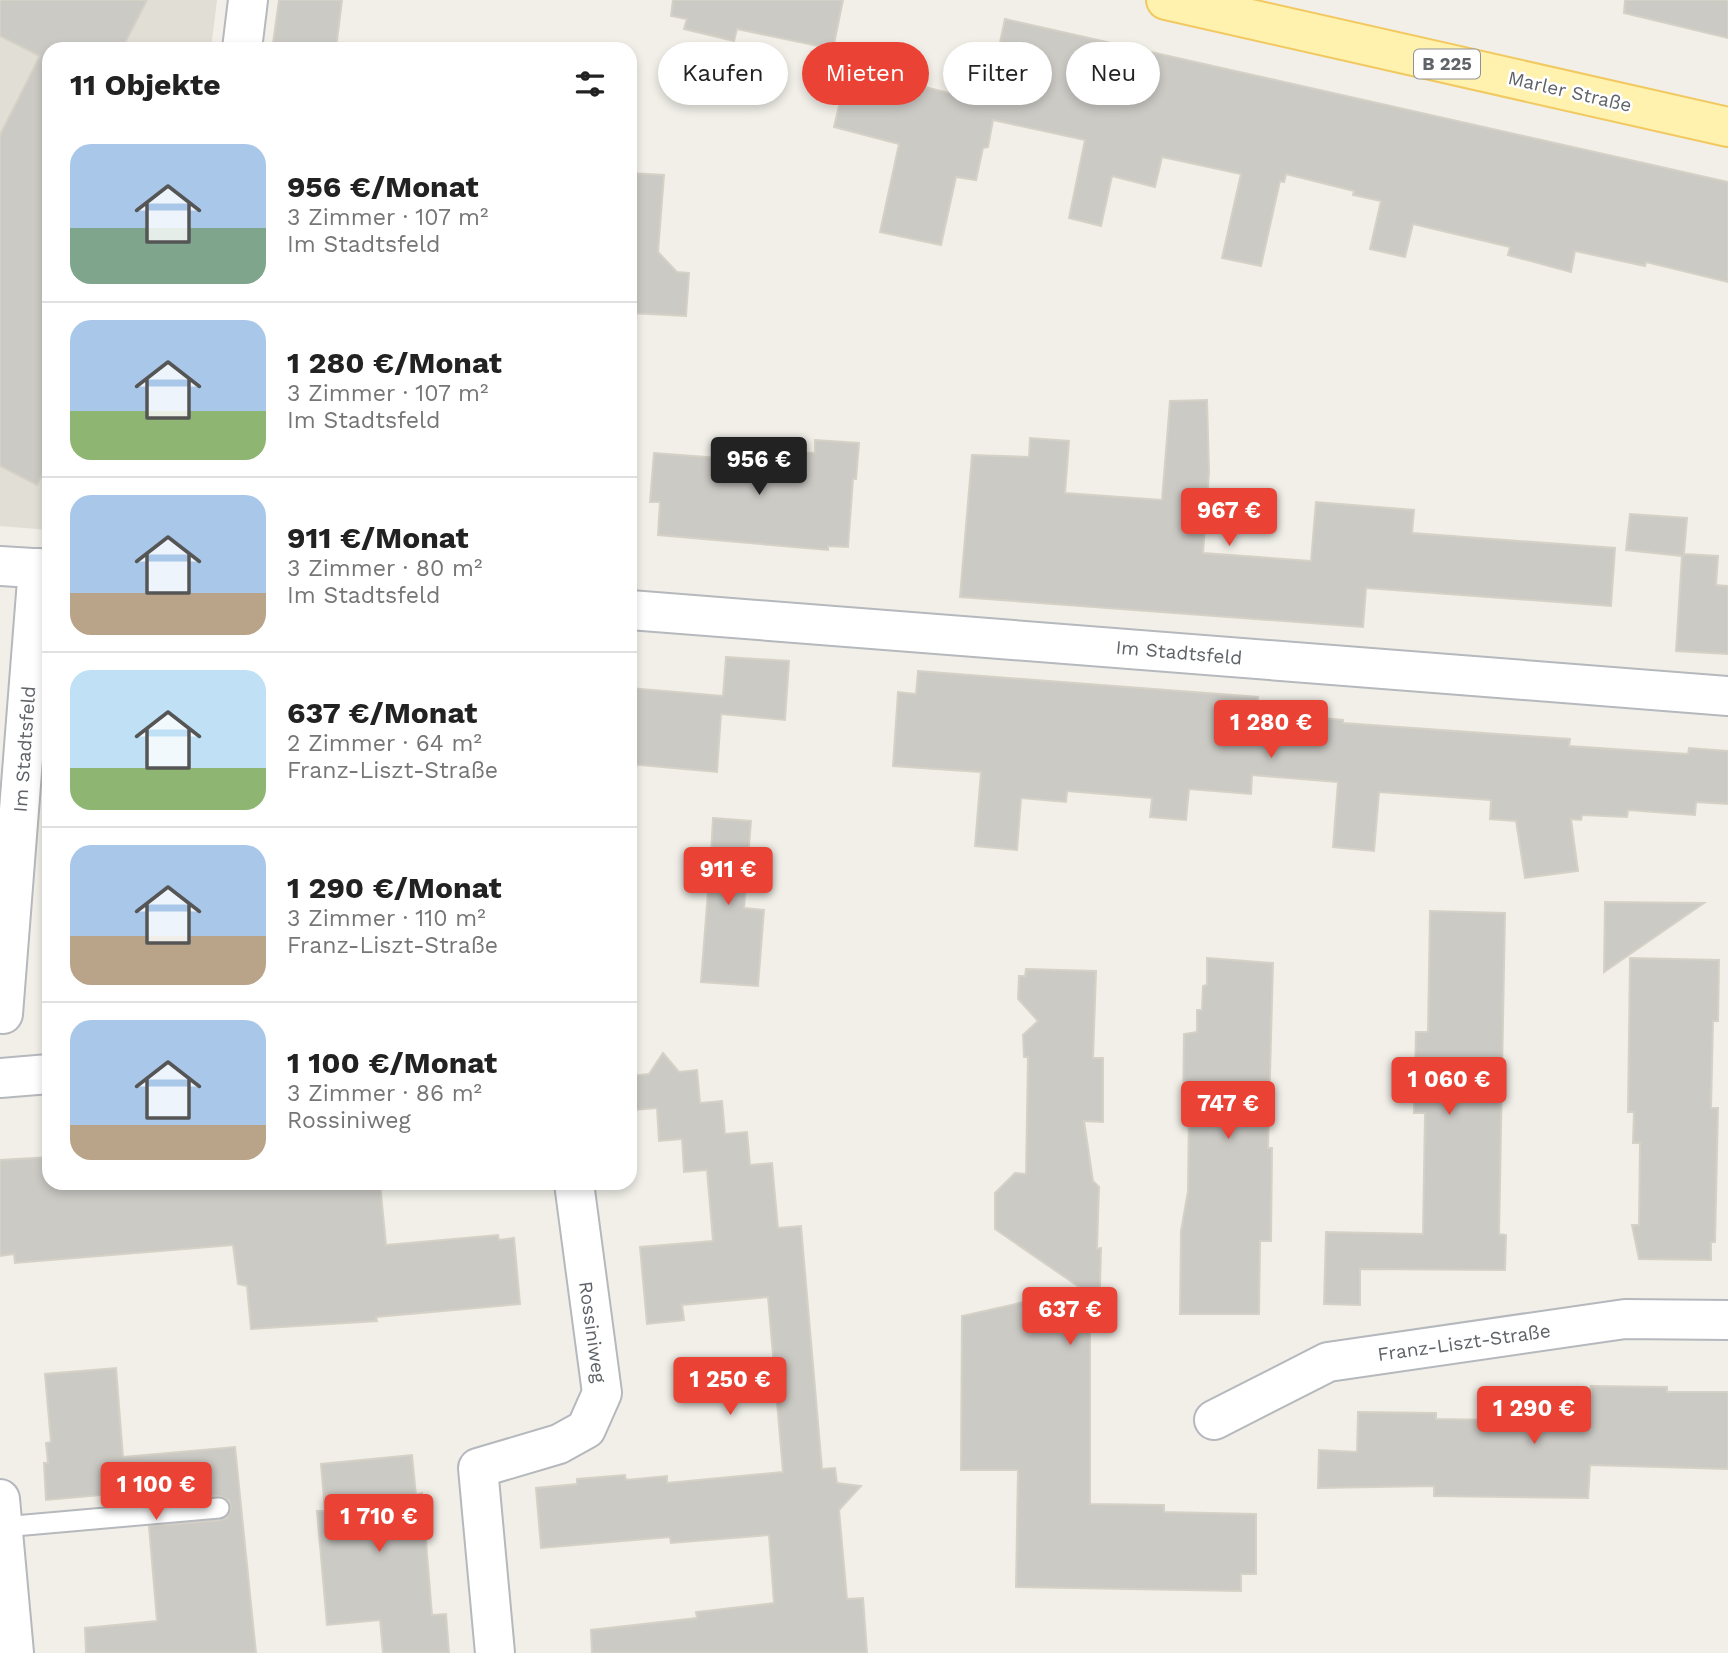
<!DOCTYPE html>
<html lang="de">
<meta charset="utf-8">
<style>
body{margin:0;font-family:"Work Sans",sans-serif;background:#f2f2f2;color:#222;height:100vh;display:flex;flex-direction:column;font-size:26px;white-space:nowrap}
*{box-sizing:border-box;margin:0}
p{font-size:23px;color:#767676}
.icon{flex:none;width:38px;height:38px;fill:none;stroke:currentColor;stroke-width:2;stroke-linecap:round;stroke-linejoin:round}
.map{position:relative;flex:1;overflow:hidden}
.drawer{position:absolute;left:42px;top:42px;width:595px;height:1148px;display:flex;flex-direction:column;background:#fff;border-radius:21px;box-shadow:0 4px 10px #0003}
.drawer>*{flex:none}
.guide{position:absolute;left:658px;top:42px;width:665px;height:63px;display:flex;gap:14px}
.price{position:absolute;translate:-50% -60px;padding:0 16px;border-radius:7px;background:#ea4335;color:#fff;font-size:23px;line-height:46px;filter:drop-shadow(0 2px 4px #0008)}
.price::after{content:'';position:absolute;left:50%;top:42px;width:21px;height:16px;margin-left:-10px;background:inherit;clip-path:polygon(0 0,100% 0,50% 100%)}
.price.selected{background:#222;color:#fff}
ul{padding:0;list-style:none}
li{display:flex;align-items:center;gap:21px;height:175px;padding:0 28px}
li+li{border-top:2px solid #e0e0e0}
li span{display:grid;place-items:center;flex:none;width:196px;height:140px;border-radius:21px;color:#555}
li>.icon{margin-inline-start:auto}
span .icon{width:84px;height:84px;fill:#fffc;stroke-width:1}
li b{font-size:30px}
h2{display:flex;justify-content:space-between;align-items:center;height:84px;padding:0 28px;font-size:30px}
.pill{padding:0 24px;border-radius:32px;background:#fff;box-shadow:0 4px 10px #0003;font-size:24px;line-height:63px}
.pill.selected{background:#ea4335;color:#fff}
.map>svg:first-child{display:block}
.education{fill:#e1ded6}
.building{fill:#cccac5;stroke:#d6d1c6;stroke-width:2}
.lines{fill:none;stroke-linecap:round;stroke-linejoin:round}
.service-casing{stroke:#b5b8bc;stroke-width:23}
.minor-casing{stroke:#b5b8bc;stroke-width:42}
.primary-casing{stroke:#f2c960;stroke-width:42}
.service{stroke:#fff;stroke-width:19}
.minor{stroke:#fff;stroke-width:38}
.primary{stroke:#fff2af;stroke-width:38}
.labels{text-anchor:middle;stroke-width:5;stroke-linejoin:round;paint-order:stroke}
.shield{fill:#fff;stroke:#8f9295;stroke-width:2}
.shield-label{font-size:18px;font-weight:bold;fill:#5f6368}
.street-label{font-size:19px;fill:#5f6368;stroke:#fff}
</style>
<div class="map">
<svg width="1728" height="1653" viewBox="0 0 1728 1653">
<rect width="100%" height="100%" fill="#f1efe8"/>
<!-- education -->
<path class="education" d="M0 0H217L211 49H49V530L0 526Z"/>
<!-- building -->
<g class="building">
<path d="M0 0H147L122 49H49V462L37 485 0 466V135L40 56 0 36Z"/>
<path d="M279 0H342L336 49 273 43Z"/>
<path d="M673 0H843L833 49 737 29 734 41 684 29 687 19 671 16Z"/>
<path d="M1625 0H1728V38L1624 13Z"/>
<path d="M1005 19 1728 182V282L1646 262 1645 266 1575 251 1571 272 1508 255 1510 247 1413 224 1405 257 1370 249 1381 201 1353 195 1354 191 1286 174 1284 182 1280 181 1261 266 1222 258 1241 174 1162 157 1155 187 1112 176 1101 226 1069 218 1085 140 993 120 988 147 983 148 976 180 956 177 941 245 880 232 899 144 834 127 848 68 953 94 988 99Z"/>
<path d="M630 173 664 175 658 252 677 272 689 273 686 316 630 313Z"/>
<path d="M1207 400 1209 472 1203 553 1311 561 1316 502 1414 510 1412 533 1615 548 1611 606 1366 588 1363 627 960 597 972 455 1029 457 1030 438 1069 441 1065 493 1162 500 1170 401Z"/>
<path d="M815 440 859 443 856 479H853L848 547 828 546V550L658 535 660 502H650L654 453 774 462V451L815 453Z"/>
<path d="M1630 514 1687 518 1684 554 1718 556 1716 585 1728 586V654L1676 651 1682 556 1626 550Z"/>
<path d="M726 657 789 661 785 720 721 714 717 772 630 764V688L723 696Z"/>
<path d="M918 671 1258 697 1256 712 1343 720V723L1570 739 1569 746 1688 754 1689 748 1728 751V804L1696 802 1695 815 1628 810 1627 817 1582 815 1581 820 1571 819 1578 871 1525 878 1516 821 1490 819 1491 800 1379 792 1374 851 1333 847 1338 782 1252 775 1251 794 1189 789 1186 820 1150 817 1152 798 1067 791 1066 802 1021 798 1017 850 975 846 981 772 893 766 898 692 916 694Z"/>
<path d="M713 818 751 821 744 908 764 910 758 986 701 982 708 891 685 889 687 854 711 855Z"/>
<path d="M1605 902 1704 903 1604 972Z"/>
<path d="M1430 911 1505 913 1499 1234 1506 1235 1505 1270 1360 1269V1305L1324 1304 1326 1232 1423 1234 1425 1113H1414L1416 1032H1428Z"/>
<path d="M1207 958 1273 963 1268 1148H1272L1271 1241H1260L1259 1314H1180L1181 1231 1188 1191 1189 1108H1183L1184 1034 1197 1032V1010H1202L1203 986 1207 985Z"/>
<path d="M1630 958 1719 960 1718 1021H1713L1711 1108H1718L1715 1242H1711V1260L1639 1259 1632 1225H1639L1640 1143H1633L1634 1112H1628Z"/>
<path d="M1026 969 1096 971 1093 1058H1103V1122L1084 1121 1093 1181 1099 1187 1097 1249 1101 1248 1099 1323H1090V1504L1164 1505V1512L1256 1514V1574H1241V1591L1016 1587 1018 1470H961L962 1316 1082 1289 995 1229V1193L1015 1173 1026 1174 1028 1057H1024L1023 1035 1038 1021 1018 999 1019 976H1025Z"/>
<path d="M663 1053 679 1072 697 1070 700 1103 722 1101 725 1134 747 1132 750 1165 772 1163 778 1228 801 1226 822 1469 835 1468 837 1483 861 1486 839 1510 847 1599 863 1598 867 1653H592L591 1630 697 1618 696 1612 774 1603 769 1535 671 1543 670 1537 541 1548 536 1488 577 1484V1479L625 1475 626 1480 667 1476V1483L783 1472 768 1297 682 1305 684 1320 647 1324 640 1247 713 1241 707 1170 684 1172 682 1139 659 1141 657 1108 634 1110 631 1076 649 1074Z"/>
<path d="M49 1157V1183H380L386 1245 498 1235 499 1240 514 1238 520 1304 376 1317 377 1321 251 1329 247 1286 238 1284 233 1245 15 1263 14 1254 0 1256V1160Z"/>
<path d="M116 1368 123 1457 235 1447 256 1653H86L85 1628 157 1621 149 1526 220 1520 227 1518 231 1508 229 1500 219 1496 147 1502 146 1491 46 1500 44 1463H48L46 1443 51 1442 45 1374Z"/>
<path d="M1591 1386 1667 1387V1392H1728V1469L1590 1465 1588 1498 1434 1496V1486L1318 1488 1319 1450 1357 1452 1358 1412 1436 1413V1419L1548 1421V1415H1590Z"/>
<path d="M412 1455 416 1495 422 1493 432 1615 446 1614 449 1653H383L380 1620 327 1625 317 1511H325L321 1464Z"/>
</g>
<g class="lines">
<!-- service casing -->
<g class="service-casing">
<path id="service" d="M3 1527 219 1508"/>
</g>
<!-- minor casing -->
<g class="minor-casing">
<g id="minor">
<path d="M242 49 248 0"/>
<path d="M0 566 49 569"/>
<path d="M630 610 1728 696"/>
<path d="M3 1014 38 568"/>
<path d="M0 1078 49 1074"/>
<path d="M1214 1420 1328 1362 1625 1319 1728 1320"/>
<path d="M0 1499 14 1653"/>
<path d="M495 1653 478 1468 559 1444 586 1429 602 1393 574 1183"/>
</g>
</g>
<!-- primary casing -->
<g class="primary-casing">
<path id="primary" d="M1166 0 1728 127"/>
</g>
<!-- service -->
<use href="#service" class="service"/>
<!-- minor -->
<use href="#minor" class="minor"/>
<!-- primary -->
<use href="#primary" class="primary"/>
</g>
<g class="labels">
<!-- shield labels -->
<rect class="shield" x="1414" y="49.5" width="66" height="29" rx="5"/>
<g class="shield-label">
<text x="1447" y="70">B 225</text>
</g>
<!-- street labels -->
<g class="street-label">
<text transform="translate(1570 91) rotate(13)" y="7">Marler Straße</text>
<text transform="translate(1179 652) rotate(5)" y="7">Im Stadtsfeld</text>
<text transform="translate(24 749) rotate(-86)" y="7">Im Stadtsfeld</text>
<text transform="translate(593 1332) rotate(82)" y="7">Rossiniweg</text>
<text transform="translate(1464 1342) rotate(-8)" y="7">Franz-Liszt-Straße</text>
</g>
</g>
</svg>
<b class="price selected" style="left:759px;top:497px">956 €</b>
<b class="price" style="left:1229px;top:548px">967 €</b>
<b class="price" style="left:1271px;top:760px">1 280 €</b>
<b class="price" style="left:728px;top:907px">911 €</b>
<b class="price" style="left:1449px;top:1117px">1 060 €</b>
<b class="price" style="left:1228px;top:1141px">747 €</b>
<b class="price" style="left:1070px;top:1347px">637 €</b>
<b class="price" style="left:730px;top:1417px">1 250 €</b>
<b class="price" style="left:1534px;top:1446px">1 290 €</b>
<b class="price" style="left:156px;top:1522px">1 100 €</b>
<b class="price" style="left:379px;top:1554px">1 710 €</b>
<div class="guide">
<a class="pill">Kaufen</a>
<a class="pill selected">Mieten</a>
<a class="pill">Filter</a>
<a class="pill">Neu</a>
</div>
<section class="drawer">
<h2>11 Objekte<svg class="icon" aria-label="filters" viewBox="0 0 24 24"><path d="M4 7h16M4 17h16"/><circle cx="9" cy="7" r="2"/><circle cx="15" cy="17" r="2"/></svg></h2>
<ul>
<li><span style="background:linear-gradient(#a9c7e8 60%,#7fa58c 0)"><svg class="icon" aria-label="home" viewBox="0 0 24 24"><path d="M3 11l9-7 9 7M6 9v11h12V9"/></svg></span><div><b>956 €/Monat</b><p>3 Zimmer · 107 m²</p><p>Im Stadtsfeld</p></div></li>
<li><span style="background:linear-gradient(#a9c7e8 65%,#8fb573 0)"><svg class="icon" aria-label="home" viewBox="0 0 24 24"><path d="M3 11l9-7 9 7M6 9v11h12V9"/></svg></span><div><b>1 280 €/Monat</b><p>3 Zimmer · 107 m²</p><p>Im Stadtsfeld</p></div></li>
<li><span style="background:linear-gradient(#a9c7e8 70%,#b9a48a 0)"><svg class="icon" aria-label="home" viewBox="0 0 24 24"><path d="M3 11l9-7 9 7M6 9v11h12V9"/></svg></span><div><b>911 €/Monat</b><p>3 Zimmer · 80 m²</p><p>Im Stadtsfeld</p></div></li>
<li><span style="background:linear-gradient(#bfe0f5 70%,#8fb573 0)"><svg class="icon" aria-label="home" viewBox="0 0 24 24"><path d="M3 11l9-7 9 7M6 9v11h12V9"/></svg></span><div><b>637 €/Monat</b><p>2 Zimmer · 64 m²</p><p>Franz-Liszt-Straße</p></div></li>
<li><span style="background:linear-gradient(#a9c7e8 65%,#b9a48a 0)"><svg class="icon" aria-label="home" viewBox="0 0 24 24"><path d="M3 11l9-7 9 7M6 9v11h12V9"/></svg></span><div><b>1 290 €/Monat</b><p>3 Zimmer · 110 m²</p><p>Franz-Liszt-Straße</p></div></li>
<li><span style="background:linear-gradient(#a9c7e8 75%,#b9a48a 0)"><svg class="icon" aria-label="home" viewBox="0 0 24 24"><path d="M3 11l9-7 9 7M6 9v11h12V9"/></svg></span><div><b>1 100 €/Monat</b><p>3 Zimmer · 86 m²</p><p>Rossiniweg</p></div></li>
</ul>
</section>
</div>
